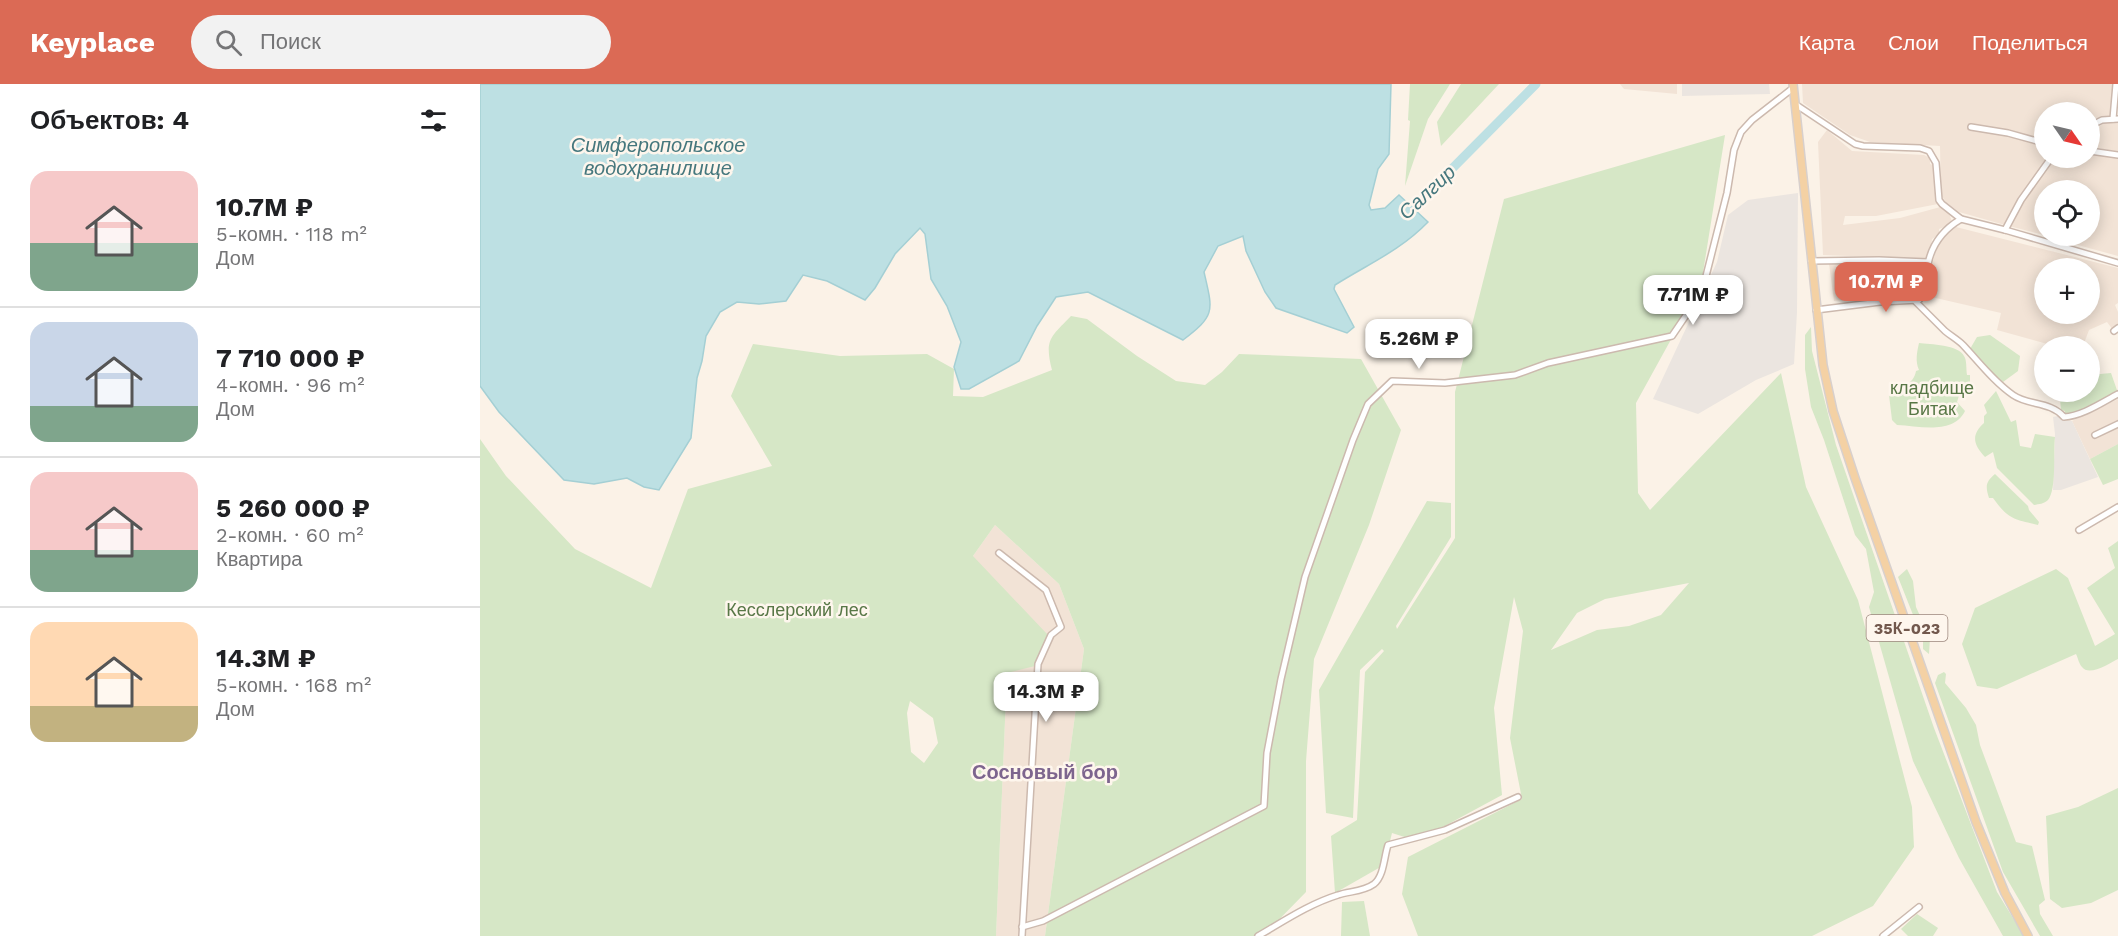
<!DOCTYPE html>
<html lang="ru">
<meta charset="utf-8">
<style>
body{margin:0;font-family:"Work Sans",sans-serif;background:#f2f2f2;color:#202124;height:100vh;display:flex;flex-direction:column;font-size:22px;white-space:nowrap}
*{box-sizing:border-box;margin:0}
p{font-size:20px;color:#757577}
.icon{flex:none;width:33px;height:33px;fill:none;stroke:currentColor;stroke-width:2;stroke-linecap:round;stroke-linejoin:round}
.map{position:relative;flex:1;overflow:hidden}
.side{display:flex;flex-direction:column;background:#fff;width:480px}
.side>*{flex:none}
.needle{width:39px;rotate:124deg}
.fabs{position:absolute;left:1554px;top:18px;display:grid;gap:12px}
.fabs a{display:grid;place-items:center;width:66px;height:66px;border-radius:50%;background:#fff;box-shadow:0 3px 15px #0003;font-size:30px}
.price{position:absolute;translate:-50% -51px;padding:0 14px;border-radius:12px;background:#fff;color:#222;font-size:20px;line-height:39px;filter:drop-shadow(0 2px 3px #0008)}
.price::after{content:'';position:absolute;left:50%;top:36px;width:18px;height:14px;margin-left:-9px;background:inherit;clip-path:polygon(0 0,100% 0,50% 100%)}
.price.selected{background:#db6a55;color:#fff}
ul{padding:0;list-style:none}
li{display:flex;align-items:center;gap:18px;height:150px;padding:0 30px}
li+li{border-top:2px solid #e0e0e0}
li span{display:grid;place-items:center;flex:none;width:168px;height:120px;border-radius:18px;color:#555}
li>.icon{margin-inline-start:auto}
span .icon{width:72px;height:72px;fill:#fffc;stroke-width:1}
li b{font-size:26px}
h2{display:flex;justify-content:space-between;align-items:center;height:72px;padding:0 30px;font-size:26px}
header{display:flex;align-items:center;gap:36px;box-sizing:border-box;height:84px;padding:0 30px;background:#db6a55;color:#fff}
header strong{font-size:28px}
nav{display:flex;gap:33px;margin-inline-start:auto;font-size:21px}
.search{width:420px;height:54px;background:#f2f2f2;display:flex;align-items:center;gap:15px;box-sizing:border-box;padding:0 21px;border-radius:33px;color:#757577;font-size:22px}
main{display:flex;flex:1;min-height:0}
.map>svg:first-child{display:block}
.residential{fill:#f2e3d6;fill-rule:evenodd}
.industrial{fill:#ebe5e0}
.green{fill:#d6e7c6;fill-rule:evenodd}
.water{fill:#bde0e3;stroke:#a4cfd4;stroke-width:1.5}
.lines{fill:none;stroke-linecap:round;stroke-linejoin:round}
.river{stroke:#bde0e3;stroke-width:9}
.minor-casing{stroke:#ccb9ae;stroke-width:8}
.major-casing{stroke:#d8d0cd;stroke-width:10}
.minor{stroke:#fff;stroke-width:5}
.major{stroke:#f4d1a4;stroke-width:7}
.labels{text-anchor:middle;stroke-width:5;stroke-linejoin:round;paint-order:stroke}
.shield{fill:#fef6ed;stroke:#9c877d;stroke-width:1.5}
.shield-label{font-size:16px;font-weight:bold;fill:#72584d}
.park-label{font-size:18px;fill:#587746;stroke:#fef6ed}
.water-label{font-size:20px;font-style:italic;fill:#45777d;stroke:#fef6ed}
.neighbourhood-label{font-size:20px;font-weight:bold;fill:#7d658e;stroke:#fef6ed}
</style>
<header>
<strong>Keyplace</strong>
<div class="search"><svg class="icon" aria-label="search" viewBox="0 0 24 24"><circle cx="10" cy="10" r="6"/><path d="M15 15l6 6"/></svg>Поиск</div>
<nav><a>Карта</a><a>Слои</a><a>Поделиться</a></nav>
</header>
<main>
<section class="side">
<h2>Объектов: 4<svg class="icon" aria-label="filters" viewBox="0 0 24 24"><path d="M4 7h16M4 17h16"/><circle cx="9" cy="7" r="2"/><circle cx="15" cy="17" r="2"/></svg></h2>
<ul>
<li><span style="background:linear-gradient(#f6c9c9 60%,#7fa58c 0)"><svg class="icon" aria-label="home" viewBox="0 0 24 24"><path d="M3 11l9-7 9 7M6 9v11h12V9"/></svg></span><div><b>10.7M ₽</b><p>5-комн. · 118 m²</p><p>Дом</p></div></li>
<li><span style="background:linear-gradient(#c9d6e8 70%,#7fa58c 0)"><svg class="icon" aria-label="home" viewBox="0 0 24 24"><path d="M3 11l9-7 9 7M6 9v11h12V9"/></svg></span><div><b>7 710 000 ₽</b><p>4-комн. · 96 m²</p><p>Дом</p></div></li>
<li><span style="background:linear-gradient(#f6c9c9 65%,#7fa58c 0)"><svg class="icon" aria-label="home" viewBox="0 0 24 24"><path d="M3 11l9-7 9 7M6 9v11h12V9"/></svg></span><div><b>5 260 000 ₽</b><p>2-комн. · 60 m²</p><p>Квартира</p></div></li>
<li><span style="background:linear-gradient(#ffd9b3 70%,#c2b280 0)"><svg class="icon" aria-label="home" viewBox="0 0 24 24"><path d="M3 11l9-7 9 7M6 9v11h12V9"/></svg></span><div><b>14.3M ₽</b><p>5-комн. · 168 m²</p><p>Дом</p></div></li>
</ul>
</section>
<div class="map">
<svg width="1638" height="852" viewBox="0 0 1638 852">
<rect width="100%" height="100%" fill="#fbf2e7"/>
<!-- residential -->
<g class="residential">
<path d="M1140 0H1197V10L1144 5Z"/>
<path d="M1322 0H1634L1630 34H1617L1610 32V28H1564V56L1553 52 1551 54 1528 47 1488 41V44L1527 51 1564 61V74H1568L1542 109 1525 141 1479 128 1466 118 1461 111 1460 62 1390 58 1370 51 1323 19Z"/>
<path d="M1638 38V68L1613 63 1620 42 1624 39Z"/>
<path d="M1347 46 1372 67 1444 71 1450 74V80L1454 81 1458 120 1396 132H1365L1363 141 1420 134 1464 122 1469 129 1472 138 1469 141 1459 145V150L1452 155 1449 175 1343 171 1338 58Z"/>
<path d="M1610 70 1638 73V172L1565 152H1610V106H1564V151L1529 142 1542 118 1574 74H1610Z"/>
<path d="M1476 143 1638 184V219L1635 221 1638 228V242L1633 246 1627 238 1609 246 1603 262 1585 259 1571 261 1517 246 1521 229 1447 212 1451 184 1458 160 1462 152 1471 145ZM1564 184H1610V230H1564Z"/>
<path d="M1400 179 1446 180 1442 212H1401L1354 217 1349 180Z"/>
<path d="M1638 315V360L1610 375 1592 337Z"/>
<path d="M515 441 579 500 604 565 565 852H516L527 589 493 472Z"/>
</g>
<!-- industrial -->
<g class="industrial">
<path d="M1202 0H1289L1290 10 1202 12Z"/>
<path d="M1318 109 1317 228 1314 280 1276 296 1218 330 1173 315 1237 178 1248 131 1268 116Z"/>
<path d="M1578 332 1584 337H1592L1618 393 1581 406H1573L1575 350 1573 333Z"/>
</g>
<!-- green -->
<g class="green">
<path d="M930 0H970L948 35 925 102 930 37 928 36Z"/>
<path d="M981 0H1019L961 62 957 38Z"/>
<path d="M1245 51 1221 201 1156 319 1158 409 1170 426 1301 289 1326 403 1378 516 1432 723 1434 763 1393 822 1332 852H938L922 810 928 773 1042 715 1030 654 1043 547 1034 513 1014 624 1022 711 937 757 912 749 904 781 855 809 851 752 877 736 885 588 904 567 902 565 880 586 873 734 846 729 839 606 947 417 971 419V453L916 542 917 545 975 454V308L1024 115ZM1209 499 1181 531 1149 542 1117 546 1071 566 1097 529 1125 515Z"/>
<path d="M591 232 607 235 657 272 696 297 725 301 742 288 759 270 881 275 921 346 889 441 834 575 826 677V808L783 852H565L604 565 579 500 515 441 493 472 568 551 555 582 527 589 516 852H0V355L26 392 95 465 171 504 208 405 292 382 251 312 273 260 360 272 447 270 474 285 473 312 503 313 572 286C564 255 571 253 591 232ZM430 617 453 634 458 659 444 679 431 668 427 629Z"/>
<path d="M1331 243 1332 267 1356 361 1454 644 1517 808 1544 852H1523L1479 774 1433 677 1389 523 1394 508 1386 465 1375 451 1344 356 1331 323 1325 285V251Z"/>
<path d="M1510 251 1540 272 1538 287 1523 298 1495 273 1490 265 1497 253Z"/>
<path d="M1439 259C1450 260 1479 261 1484 272 1487 276 1486 285 1487 291H1490V298L1483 299 1477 318 1485 327C1473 351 1440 342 1417 341L1412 336 1409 311C1420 305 1434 300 1436 287L1439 286C1435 277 1437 268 1439 259Z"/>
<path d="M1631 289 1638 309 1596 329 1585 331V327L1581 326 1580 315 1597 312 1596 308H1610V291Z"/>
<path d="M1516 307 1531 338 1536 336 1540 362 1551 364 1555 350 1575 353C1573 368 1577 405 1568 416 1564 420 1559 420 1554 421L1517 384 1513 368 1505 373C1493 360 1491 351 1504 339V332L1507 329 1504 321Z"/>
<path d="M1638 360V395L1623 401 1610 375Z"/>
<path d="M1515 390 1548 422 1549 426 1559 438 1558 441C1533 435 1528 435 1513 414H1509C1505 401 1506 398 1515 390Z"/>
<path d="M1638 457V575C1630 579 1609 593 1602 583 1599 580 1598 574 1596 570L1517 605 1497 602 1482 560 1495 524 1576 485 1588 494 1615 562 1635 550 1607 504 1635 484 1628 464Z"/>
<path d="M1427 485 1433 497 1436 523 1450 554 1449 570 1443 565V556L1418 493Z"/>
<path d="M1464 588 1466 590 1465 599 1486 624 1496 641 1500 661 1536 758 1552 762 1565 816 1559 821 1560 830 1573 852H1560L1523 788 1455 599 1458 591Z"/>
<path d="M1638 704V806L1611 819 1582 824 1570 815 1566 732 1598 723Z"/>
<path d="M884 817 890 852H861L862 818Z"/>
<path d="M1437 830 1458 844 1453 852H1428L1421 845Z"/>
</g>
<!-- water -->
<path class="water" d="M0 0H911L909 70 898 85 889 121 891 126 905 124 919 111 948 138C920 167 888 180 855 201L854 205 874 243 867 249 796 224 785 208 766 167 763 152 738 162 724 188C733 227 736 231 703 256L608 208 576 213 557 242 539 277 489 305H481L474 283 481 258 467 222 451 195 445 150 440 144 415 170 395 204 385 216 347 197 323 191 306 217 279 220 257 218 240 228 226 252 222 277 217 294 211 354 179 406 164 403 147 394 114 400 84 396 19 328 0 302Z"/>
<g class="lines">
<!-- river -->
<path class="river" d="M924 131 940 117 1056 0"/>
<!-- minor casing -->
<g class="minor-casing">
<g id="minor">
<path d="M1315 20 1375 60 1383 62 1440 64 1449 67 1456 79 1459 116 1462 120 1481 135 1525 146 1638 179"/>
<path d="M1633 35 1636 0"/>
<path d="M1618 38 1622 36 1638 35"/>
<path d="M1491 43 1528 49 1564 59"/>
<path d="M1610 67 1638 71"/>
<path d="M1525 146 1541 116 1571 74"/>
<path d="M1331 177 1399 176 1448 178"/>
<path d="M1435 217C1445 227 1455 237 1465 247 1471 252 1478 256 1483 261 1499 278 1514 298 1533 311 1549 322 1570 317 1584 333 1602 332 1621 319 1638 310"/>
<path d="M1336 226 1400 218 1439 216C1448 207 1445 192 1448 180 1452 160 1464 145 1481 135"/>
<path d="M1634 247 1638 244"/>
<path d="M1615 351 1638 340"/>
<path d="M1599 446 1638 423"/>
<path d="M519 469 566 506 581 543 571 551 558 580 542 852"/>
<path d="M542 843 563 837 784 722 787 669 801 595 825 493 873 356 888 320 912 297 965 299 1035 291 1068 279 1192 252 1213 221 1224 200 1247 109 1254 66 1261 48 1272 36 1313 4"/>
<path d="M778 852C804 837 829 820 858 811 869 807 883 808 894 800 904 792 904 773 908 761L965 746 1038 713"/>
<path d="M1403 852 1439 823"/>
</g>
</g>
<!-- major casing -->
<g class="major-casing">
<path id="major" d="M1313 0 1343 281 1353 327 1375 394 1496 738 1525 809 1548 852"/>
</g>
<!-- minor -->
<use href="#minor" class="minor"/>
<!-- major -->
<use href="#major" class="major"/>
</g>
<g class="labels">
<!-- shield labels -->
<rect class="shield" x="1386.5" y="531" width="81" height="26" rx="4.5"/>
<g class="shield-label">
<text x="1427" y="550">35К-023</text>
</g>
<!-- park labels -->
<g class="park-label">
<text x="1452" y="310">кладбище<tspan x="1452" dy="21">Битак</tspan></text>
<text x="317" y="532">Кесслерский лес</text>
</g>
<!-- water labels -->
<g class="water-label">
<text x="178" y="68">Симферопольское<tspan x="178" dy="23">водохранилище</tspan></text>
<text transform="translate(947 108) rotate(-43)" y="7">Салгир</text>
</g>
<!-- neighbourhood labels -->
<g class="neighbourhood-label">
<text x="565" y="695">Сосновый бор</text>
</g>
</g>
</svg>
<div class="fabs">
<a><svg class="needle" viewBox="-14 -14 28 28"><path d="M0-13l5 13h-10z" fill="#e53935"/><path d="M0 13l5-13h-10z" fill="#757577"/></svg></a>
<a><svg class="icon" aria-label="locate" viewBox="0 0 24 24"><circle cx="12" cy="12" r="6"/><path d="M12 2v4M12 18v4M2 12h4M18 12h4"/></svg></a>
<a>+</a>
<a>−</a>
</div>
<b class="price selected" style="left:1406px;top:229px">10.7M ₽</b>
<b class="price" style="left:1213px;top:242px">7.71M ₽</b>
<b class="price" style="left:939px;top:286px">5.26M ₽</b>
<b class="price" style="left:566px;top:639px">14.3M ₽</b>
</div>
</main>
